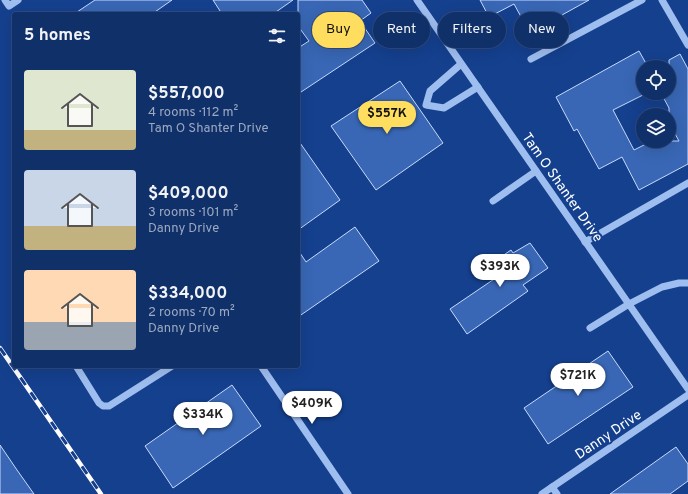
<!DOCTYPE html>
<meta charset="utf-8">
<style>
body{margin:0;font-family:Overpass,sans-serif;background:#193870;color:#f1f3f6;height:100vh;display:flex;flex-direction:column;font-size:15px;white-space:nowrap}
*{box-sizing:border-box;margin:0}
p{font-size:13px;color:#9ca9c1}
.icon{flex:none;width:22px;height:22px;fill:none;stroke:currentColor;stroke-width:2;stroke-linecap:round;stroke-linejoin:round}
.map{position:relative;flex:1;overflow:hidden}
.sheet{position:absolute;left:12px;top:12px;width:288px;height:356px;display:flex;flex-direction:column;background:#10306a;border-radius:4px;box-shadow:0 4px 16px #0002,0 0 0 1px #304b7e}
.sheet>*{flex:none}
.hud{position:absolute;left:312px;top:12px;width:316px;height:36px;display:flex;gap:8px}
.fabs{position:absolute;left:636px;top:60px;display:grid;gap:8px}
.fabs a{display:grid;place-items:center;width:40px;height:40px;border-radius:50%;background:#10306a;box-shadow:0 4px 16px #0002,0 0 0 1px #304b7e;font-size:20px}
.price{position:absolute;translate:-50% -34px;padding:0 9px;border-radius:14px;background:#fff;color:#222;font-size:13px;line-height:26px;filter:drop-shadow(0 1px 2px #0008)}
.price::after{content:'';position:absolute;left:50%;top:24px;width:12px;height:9px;margin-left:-6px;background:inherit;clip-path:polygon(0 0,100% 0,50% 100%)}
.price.current{background:#ffdd5e;color:#111}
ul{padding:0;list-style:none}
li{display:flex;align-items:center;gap:12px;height:100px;padding:0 12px}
li span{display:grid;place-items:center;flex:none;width:112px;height:80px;border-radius:4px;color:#555}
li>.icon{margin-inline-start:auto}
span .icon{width:48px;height:48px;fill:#fffc;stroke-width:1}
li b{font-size:17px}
h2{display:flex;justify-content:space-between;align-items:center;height:48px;padding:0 12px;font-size:17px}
.chip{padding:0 14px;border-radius:18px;background:#10306a;box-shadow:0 4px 16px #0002,0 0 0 1px #304b7e;font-size:14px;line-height:36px}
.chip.current{background:#ffdd5e;color:#111}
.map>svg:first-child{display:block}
.building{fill:#3967b5;stroke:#c6dafc}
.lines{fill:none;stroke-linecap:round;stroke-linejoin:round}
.minor{stroke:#9fbef0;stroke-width:7}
.rail-casing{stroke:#fff;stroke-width:4.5}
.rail{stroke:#15408e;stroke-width:3;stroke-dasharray:9;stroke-linecap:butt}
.labels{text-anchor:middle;stroke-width:4;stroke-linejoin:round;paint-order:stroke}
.street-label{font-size:14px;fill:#fff;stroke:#15408e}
</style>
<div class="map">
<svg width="688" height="494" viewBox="0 0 688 494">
<rect width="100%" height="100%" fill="#15408e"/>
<!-- building -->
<g class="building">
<path d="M95 0H172L152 14H74Z"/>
<path d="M213 0H293L273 14H222Z"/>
<path d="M298 0H362L371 13 360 21 375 43 298 94V48L309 41 298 26Z"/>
<path d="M480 0H589L562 15 563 17 531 35 514 4 489 17Z"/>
<path d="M639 51 648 67H643V95L613 110 634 150 652 141H679L669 123V108L661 93H669V60L680 54 688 69V164L639 190 622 157 599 169 577 129 574 131 556 97Z"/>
<path d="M400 81 443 143 376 190 331 126Z"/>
<path d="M298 140 340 200 298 230Z"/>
<path d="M355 227 379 261 298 317V250L306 262Z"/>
<path d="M530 243 548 268 523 285 528 291 467 334 450 309 503 273 495 261 511 250 513 253Z"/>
<path d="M608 351 633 387 548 444 524 408Z"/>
<path d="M232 385 261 426 173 488 145 446Z"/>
<path d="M0 445 17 470 34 494H0Z"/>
<path d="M676 447 688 464V481L670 494H610Z"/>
</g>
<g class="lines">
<!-- minor -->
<g class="minor">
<path d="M5 0 9 6 18 0"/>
<path d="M417 0 688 389"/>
<path d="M662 0 688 45"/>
<path d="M531 59 642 0"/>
<path d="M461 64 430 91 426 105 444 108 478 87"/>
<path d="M493 201 536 171"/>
<path d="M585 242 688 183"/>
<path d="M590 328 629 304 662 287 679 283H688"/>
<path d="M76 366 99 403 103 406H109L172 366"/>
<path d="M261 366 348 494"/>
<path d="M552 487 557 494"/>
<path d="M542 494 688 395"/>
</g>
<!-- rail casing -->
<g class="rail-casing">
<path id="rail" d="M0 348 101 494"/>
</g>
<!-- rail -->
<use href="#rail" class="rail"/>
</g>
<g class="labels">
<!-- street labels -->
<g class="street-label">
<text transform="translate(563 187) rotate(55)" y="5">Tam O Shanter Drive</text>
<text transform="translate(608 434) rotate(-34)" y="5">Danny Drive</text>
</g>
</g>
</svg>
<div class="fabs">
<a><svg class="icon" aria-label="locate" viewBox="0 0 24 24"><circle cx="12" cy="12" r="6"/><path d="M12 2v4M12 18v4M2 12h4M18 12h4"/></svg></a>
<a><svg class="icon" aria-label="layers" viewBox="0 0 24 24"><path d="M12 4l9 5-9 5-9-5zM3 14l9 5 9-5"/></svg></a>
</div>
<b class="price current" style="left:387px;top:135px">$557K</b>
<b class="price" style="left:500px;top:288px">$393K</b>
<b class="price" style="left:578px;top:397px">$721K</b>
<b class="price" style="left:312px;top:425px">$409K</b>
<b class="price" style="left:203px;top:436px">$334K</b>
<div class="hud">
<a class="chip current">Buy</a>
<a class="chip">Rent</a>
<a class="chip">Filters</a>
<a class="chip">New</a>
</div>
<section class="sheet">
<h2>5 homes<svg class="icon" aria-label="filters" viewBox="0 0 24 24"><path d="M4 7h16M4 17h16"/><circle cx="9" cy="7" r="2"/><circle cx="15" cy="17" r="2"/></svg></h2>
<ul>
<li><span style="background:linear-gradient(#dfe7d0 75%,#c2b280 0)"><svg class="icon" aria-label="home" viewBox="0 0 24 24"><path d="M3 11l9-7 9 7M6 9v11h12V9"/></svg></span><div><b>$557,000</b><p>4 rooms · 112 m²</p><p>Tam O Shanter Drive</p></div></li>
<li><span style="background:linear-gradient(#c9d6e8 70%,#c2b280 0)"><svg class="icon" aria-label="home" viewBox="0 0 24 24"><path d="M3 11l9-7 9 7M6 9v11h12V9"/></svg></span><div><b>$409,000</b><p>3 rooms · 101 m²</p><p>Danny Drive</p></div></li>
<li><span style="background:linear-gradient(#ffd9b3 65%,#9aa5b1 0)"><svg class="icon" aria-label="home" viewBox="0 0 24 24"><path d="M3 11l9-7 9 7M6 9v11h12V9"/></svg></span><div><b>$334,000</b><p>2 rooms · 70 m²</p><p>Danny Drive</p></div></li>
</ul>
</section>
</div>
